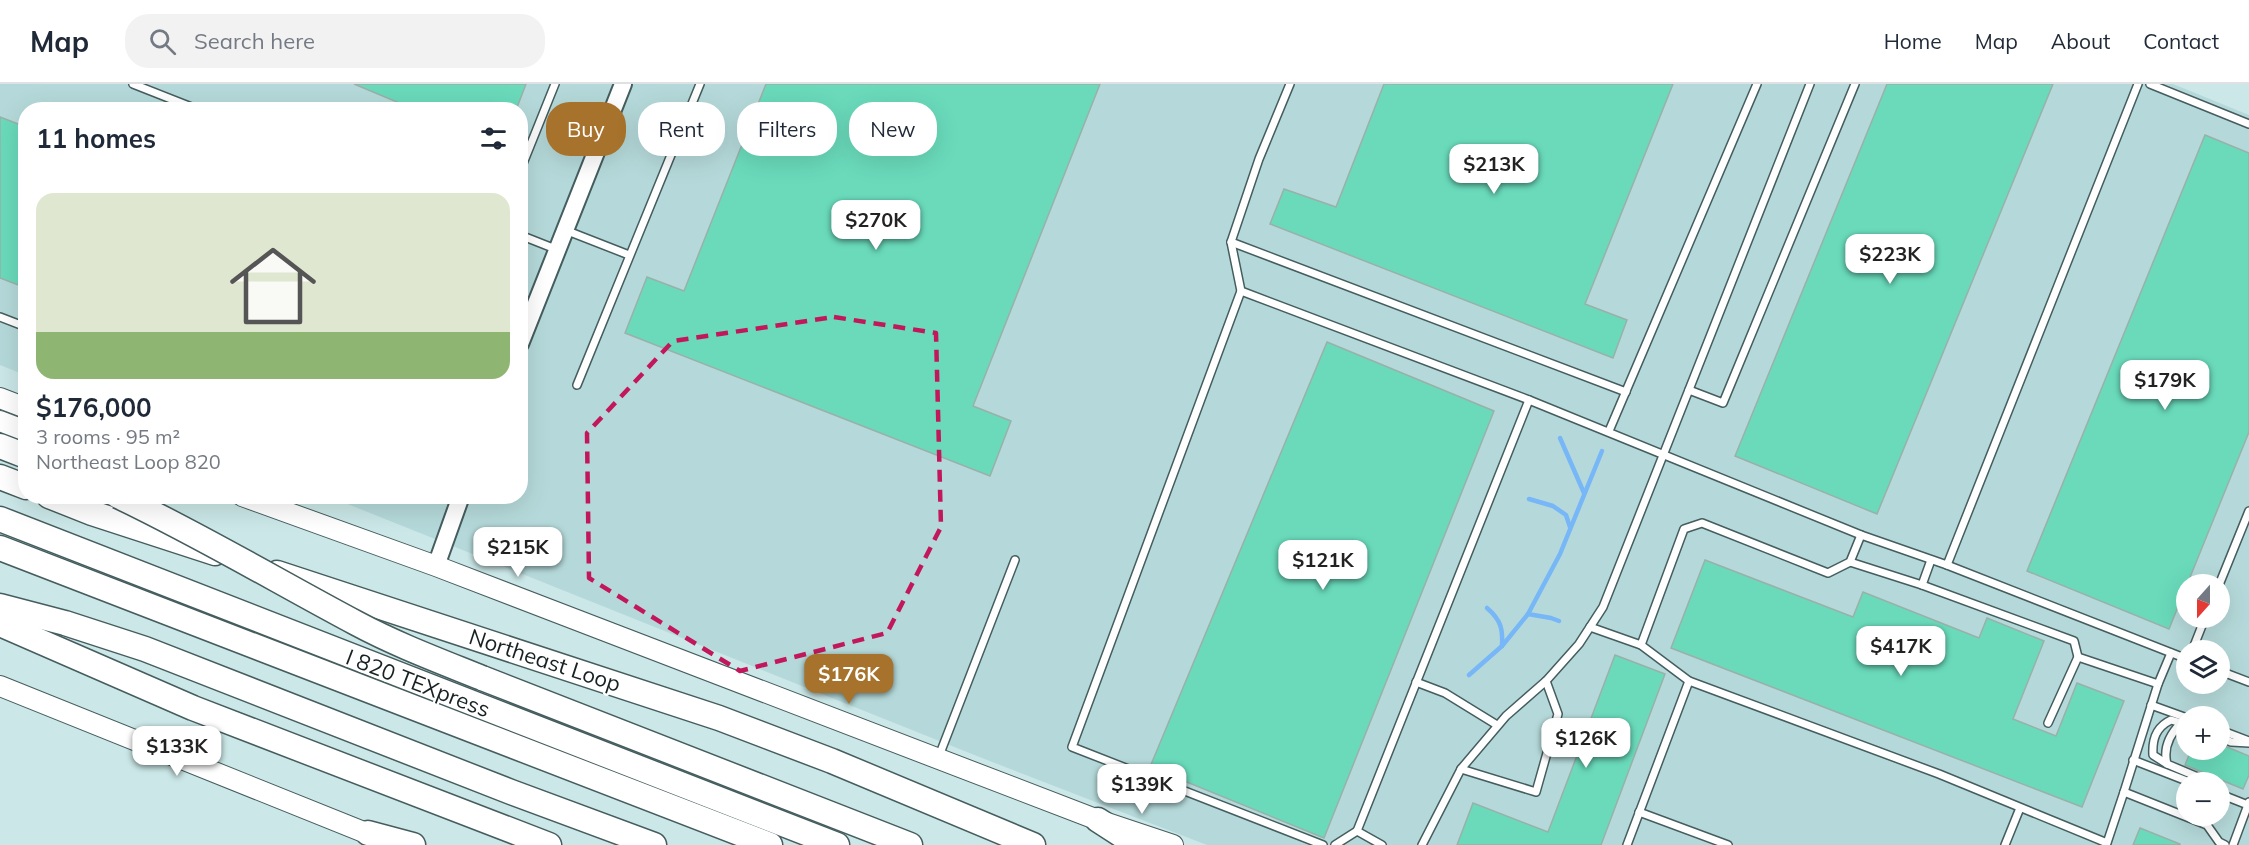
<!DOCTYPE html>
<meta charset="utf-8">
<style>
body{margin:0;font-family:Mulish,sans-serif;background:#f2f2f3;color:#1f2937;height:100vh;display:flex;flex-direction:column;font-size:22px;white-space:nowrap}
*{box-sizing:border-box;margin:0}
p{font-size:20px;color:#747a83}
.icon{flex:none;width:33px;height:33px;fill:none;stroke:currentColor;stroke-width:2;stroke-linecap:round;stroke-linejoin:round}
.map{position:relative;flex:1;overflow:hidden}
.sheet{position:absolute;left:18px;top:18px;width:510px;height:402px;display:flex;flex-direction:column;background:#fff;border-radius:24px;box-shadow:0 6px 24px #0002}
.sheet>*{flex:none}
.guide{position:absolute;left:546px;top:18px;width:570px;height:54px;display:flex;gap:12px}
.needle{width:39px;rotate:201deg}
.tools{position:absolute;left:2176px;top:490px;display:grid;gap:12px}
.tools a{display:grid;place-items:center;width:54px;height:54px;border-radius:50%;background:#fff;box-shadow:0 6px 24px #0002;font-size:30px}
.price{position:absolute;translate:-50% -51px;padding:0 14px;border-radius:12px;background:#fff;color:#222;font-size:20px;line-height:39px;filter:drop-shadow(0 2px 3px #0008)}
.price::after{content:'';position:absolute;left:50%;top:36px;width:18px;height:14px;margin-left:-9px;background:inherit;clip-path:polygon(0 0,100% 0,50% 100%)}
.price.selected{background:#a7722b;color:#fff}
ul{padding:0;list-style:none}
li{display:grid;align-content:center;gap:12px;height:318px;padding:0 18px}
li span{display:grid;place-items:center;height:186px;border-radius:18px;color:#555}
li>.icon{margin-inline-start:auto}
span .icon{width:108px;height:108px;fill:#fffc;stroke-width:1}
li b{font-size:26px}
h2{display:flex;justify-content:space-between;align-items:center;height:72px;padding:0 18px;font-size:26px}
.chip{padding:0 21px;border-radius:24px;background:#fff;box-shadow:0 6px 24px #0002;font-size:21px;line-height:54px}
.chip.selected{background:#a7722b;color:#fff}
header{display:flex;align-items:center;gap:36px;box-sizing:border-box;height:84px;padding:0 30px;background:#fff;border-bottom:2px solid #e0e1e3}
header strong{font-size:28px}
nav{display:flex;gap:33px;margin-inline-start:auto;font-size:21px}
.search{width:420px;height:54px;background:#f2f2f3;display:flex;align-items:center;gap:15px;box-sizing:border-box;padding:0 21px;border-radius:24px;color:#747a83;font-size:22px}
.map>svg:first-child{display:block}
.built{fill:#b5d9da;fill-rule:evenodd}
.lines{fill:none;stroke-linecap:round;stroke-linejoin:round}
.stream{stroke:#77b7f7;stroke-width:4.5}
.building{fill:#6adabb;stroke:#99b1a9;stroke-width:1.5}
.service-casing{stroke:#455d5e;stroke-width:10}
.tertiary-casing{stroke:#455d5e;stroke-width:20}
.secondary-casing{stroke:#455d5e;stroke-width:22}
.motorway-casing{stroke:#455d5e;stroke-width:27}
.service{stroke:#fff;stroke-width:7}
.tertiary{stroke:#fff;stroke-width:16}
.secondary{stroke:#fff;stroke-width:20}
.motorway{stroke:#fff;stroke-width:24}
.motorway-bridge-casing{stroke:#455d5e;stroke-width:27;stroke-linecap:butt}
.motorway-bridge{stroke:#fff;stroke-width:24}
.marked{fill:none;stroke:#c2185b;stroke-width:4.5;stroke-dasharray:12 8;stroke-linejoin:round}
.labels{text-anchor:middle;stroke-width:4.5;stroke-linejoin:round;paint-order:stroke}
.street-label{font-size:22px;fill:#172122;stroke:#fff}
</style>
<header>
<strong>Map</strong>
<div class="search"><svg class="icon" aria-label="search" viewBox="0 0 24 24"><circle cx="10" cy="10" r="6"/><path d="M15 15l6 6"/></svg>Search here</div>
<nav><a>Home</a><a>Map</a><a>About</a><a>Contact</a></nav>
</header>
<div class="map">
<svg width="2249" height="761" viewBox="0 0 2249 761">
<rect width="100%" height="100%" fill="#cbe7e7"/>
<!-- built -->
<path class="built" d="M0 0H2173L2249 31V761H1207L982 674 330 413 520 412V26H26L25 291 0 281ZM2187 501H2220V534H2187ZM2187 567H2220V600H2187ZM2187 633H2220V666H2187ZM2187 699H2220V732H2187Z"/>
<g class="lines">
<!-- stream -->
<g class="stream">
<path d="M1560 354 1584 409"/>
<path d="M1529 415 1553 422 1566 431 1570 443"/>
<path d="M1487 524C1501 536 1503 545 1502 562"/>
<path d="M1528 530 1551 534 1559 537"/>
<path d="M1469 591 1502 562 1528 530 1560 470 1602 367"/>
</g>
</g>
<!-- building -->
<g class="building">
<path d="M354 0H526L516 26H416Z"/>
<path d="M766 0H1100L973 322 1011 337 990 392 625 249 647 193 684 207Z"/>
<path d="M1384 0H1673L1585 220 1627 236 1613 274 1270 140 1284 105 1336 123Z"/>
<path d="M1887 0H2053L1877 430 1735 372Z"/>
<path d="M0 33 26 43V204L0 194Z"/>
<path d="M2205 51 2249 69V348L2169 545 2027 487Z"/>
<path d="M1327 258 1494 327 1324 754 1150 683Z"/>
<path d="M1705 476 1853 533 1863 508 1979 554 1987 534 2044 557 2013 635 2056 652 2077 599 2124 617 2082 723 1671 564Z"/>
<path d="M1615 571 1665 590 1601 761H1457L1473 719 1548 748Z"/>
<path d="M2220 660 2249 672V691L2243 705 2185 681 2191 666H2220Z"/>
<path d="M2140 744 2180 760V761H2133Z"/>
</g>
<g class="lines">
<!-- service casing -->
<g class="service-casing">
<g id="service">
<path d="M133 0 199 26"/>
<path d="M1290 0 1259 75 1231 158 1241 207 1529 316 1861 451 1947 481 2187 575"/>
<path d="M2150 0 2249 40"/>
<path d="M520 87 555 0"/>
<path d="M565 146 629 171"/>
<path d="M520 151 558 166"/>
<path d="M1231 158 1626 308"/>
<path d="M1241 207 1072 663 1323 761"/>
<path d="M0 233 26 243"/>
<path d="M577 301 700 0"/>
<path d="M1689 306 1723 319 1855 0"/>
<path d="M1609 347 1757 0"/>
<path d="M1850 478 1922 501 2074 557 2078 573 2158 600"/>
<path d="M1947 481 2138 0"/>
<path d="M1922 501 1931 476"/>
<path d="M2219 501 2249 427"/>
<path d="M1590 543 1641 561 1689 597 1939 690 2107 759 2124 708"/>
<path d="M1641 561 1684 445 1702 439 1828 489 1850 478 1861 451"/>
<path d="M2192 567 2205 534"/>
<path d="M2171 569 2158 600 2124 708 2207 741 2219 758 2225 761"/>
<path d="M2220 587 2249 598"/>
<path d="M1416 598 1445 609 1497 641"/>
<path d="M2151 621 2187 634"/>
<path d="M2048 639 2078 573"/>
<path d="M2187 641 2181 639C2170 650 2163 664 2167 680L2212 699"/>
<path d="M2220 646 2249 657"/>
<path d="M2220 653 2231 658 2249 659"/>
<path d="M939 672 1015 476"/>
<path d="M2133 676 2192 699"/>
<path d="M2167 680 2153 671C2152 655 2156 643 2171 636L2181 639"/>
<path d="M1461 685 1536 708 1558 630 1546 597"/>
<path d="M2220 710 2248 721"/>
<path d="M1639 728 1728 761"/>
<path d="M1335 761 1357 747"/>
<path d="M1382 761 1357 747 1529 316"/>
<path d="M1422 761 1461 685 1506 632 1546 597 1579 560 1603 523 1810 0"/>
<path d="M1627 761 1689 597"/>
<path d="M2005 761 2020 724"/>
<path d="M2233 761 2249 718"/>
</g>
</g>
<!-- tertiary casing -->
<g class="tertiary-casing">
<g id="tertiary">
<path d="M520 260 623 0"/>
<path d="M436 482 461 412"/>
</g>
</g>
<!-- secondary casing -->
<g class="secondary-casing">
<g id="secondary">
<path d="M0 314 26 324"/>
<path d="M0 337 26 347"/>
<path d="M242 412 436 482 1098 736 1173 761"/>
<path d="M0 602 381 755"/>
</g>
</g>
<!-- motorway casing -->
<g class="motorway-casing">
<g id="motorway">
<path d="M0 362 26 372"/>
<path d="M0 393 26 403"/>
<path d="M49 412 92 429 215 469"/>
<path d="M0 435 837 761"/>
<path d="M0 464 770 761"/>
<path d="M277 489 719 634 832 677 1033 761"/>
<path d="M0 522 65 539 145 565 511 708 654 761"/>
<path d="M0 540 193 624 549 761"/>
<path d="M482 594 910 761"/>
<path d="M1098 736 1137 761"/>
<path d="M368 749 413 761"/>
</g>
</g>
<!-- service -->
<use href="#service" class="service"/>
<!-- tertiary -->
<use href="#tertiary" class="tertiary"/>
<!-- secondary -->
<use href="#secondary" class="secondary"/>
<!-- motorway -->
<use href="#motorway" class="motorway"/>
<!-- motorway-bridge casing -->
<g class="motorway-bridge-casing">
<path id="motorway-bridge" d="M118 412C200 451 277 497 356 539 397 561 440 577 482 594"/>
</g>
<!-- motorway-bridge -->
<use href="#motorway-bridge" class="motorway-bridge"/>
</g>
<!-- marked area -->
<path class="marked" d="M834 233 936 249 941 443 887 549 740 587 589 494 587 349 673 257Z"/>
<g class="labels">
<!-- street labels -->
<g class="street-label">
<text transform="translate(545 576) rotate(18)" y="8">Northeast Loop</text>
<text transform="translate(418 599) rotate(21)" y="8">I 820 TEXpress</text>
</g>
</g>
</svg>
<div class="tools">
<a><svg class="needle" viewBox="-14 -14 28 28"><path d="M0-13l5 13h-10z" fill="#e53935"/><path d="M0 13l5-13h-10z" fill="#747a83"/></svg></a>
<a><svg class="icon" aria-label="layers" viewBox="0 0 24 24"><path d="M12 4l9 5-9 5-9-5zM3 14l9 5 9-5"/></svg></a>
<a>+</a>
<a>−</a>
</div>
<b class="price" style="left:1494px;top:111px">$213K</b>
<b class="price" style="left:876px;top:167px">$270K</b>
<b class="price" style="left:1890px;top:201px">$223K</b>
<b class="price" style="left:2165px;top:327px">$179K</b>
<b class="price" style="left:518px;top:494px">$215K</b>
<b class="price" style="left:1323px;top:507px">$121K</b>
<b class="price" style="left:1901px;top:593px">$417K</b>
<b class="price selected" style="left:849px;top:621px">$176K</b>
<b class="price" style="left:1586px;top:685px">$126K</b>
<b class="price" style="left:177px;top:693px">$133K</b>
<b class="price" style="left:1142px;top:731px">$139K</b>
<div class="guide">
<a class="chip selected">Buy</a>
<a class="chip">Rent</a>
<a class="chip">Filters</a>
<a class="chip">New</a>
</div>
<section class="sheet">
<h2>11 homes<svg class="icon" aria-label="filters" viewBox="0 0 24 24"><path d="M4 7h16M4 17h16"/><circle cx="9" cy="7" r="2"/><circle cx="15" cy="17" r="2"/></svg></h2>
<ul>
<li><span style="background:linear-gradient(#dfe7d0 75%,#8fb573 0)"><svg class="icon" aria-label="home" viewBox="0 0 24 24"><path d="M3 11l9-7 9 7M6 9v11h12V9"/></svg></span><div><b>$176,000</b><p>3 rooms · 95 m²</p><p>Northeast Loop 820</p></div></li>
</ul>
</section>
</div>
